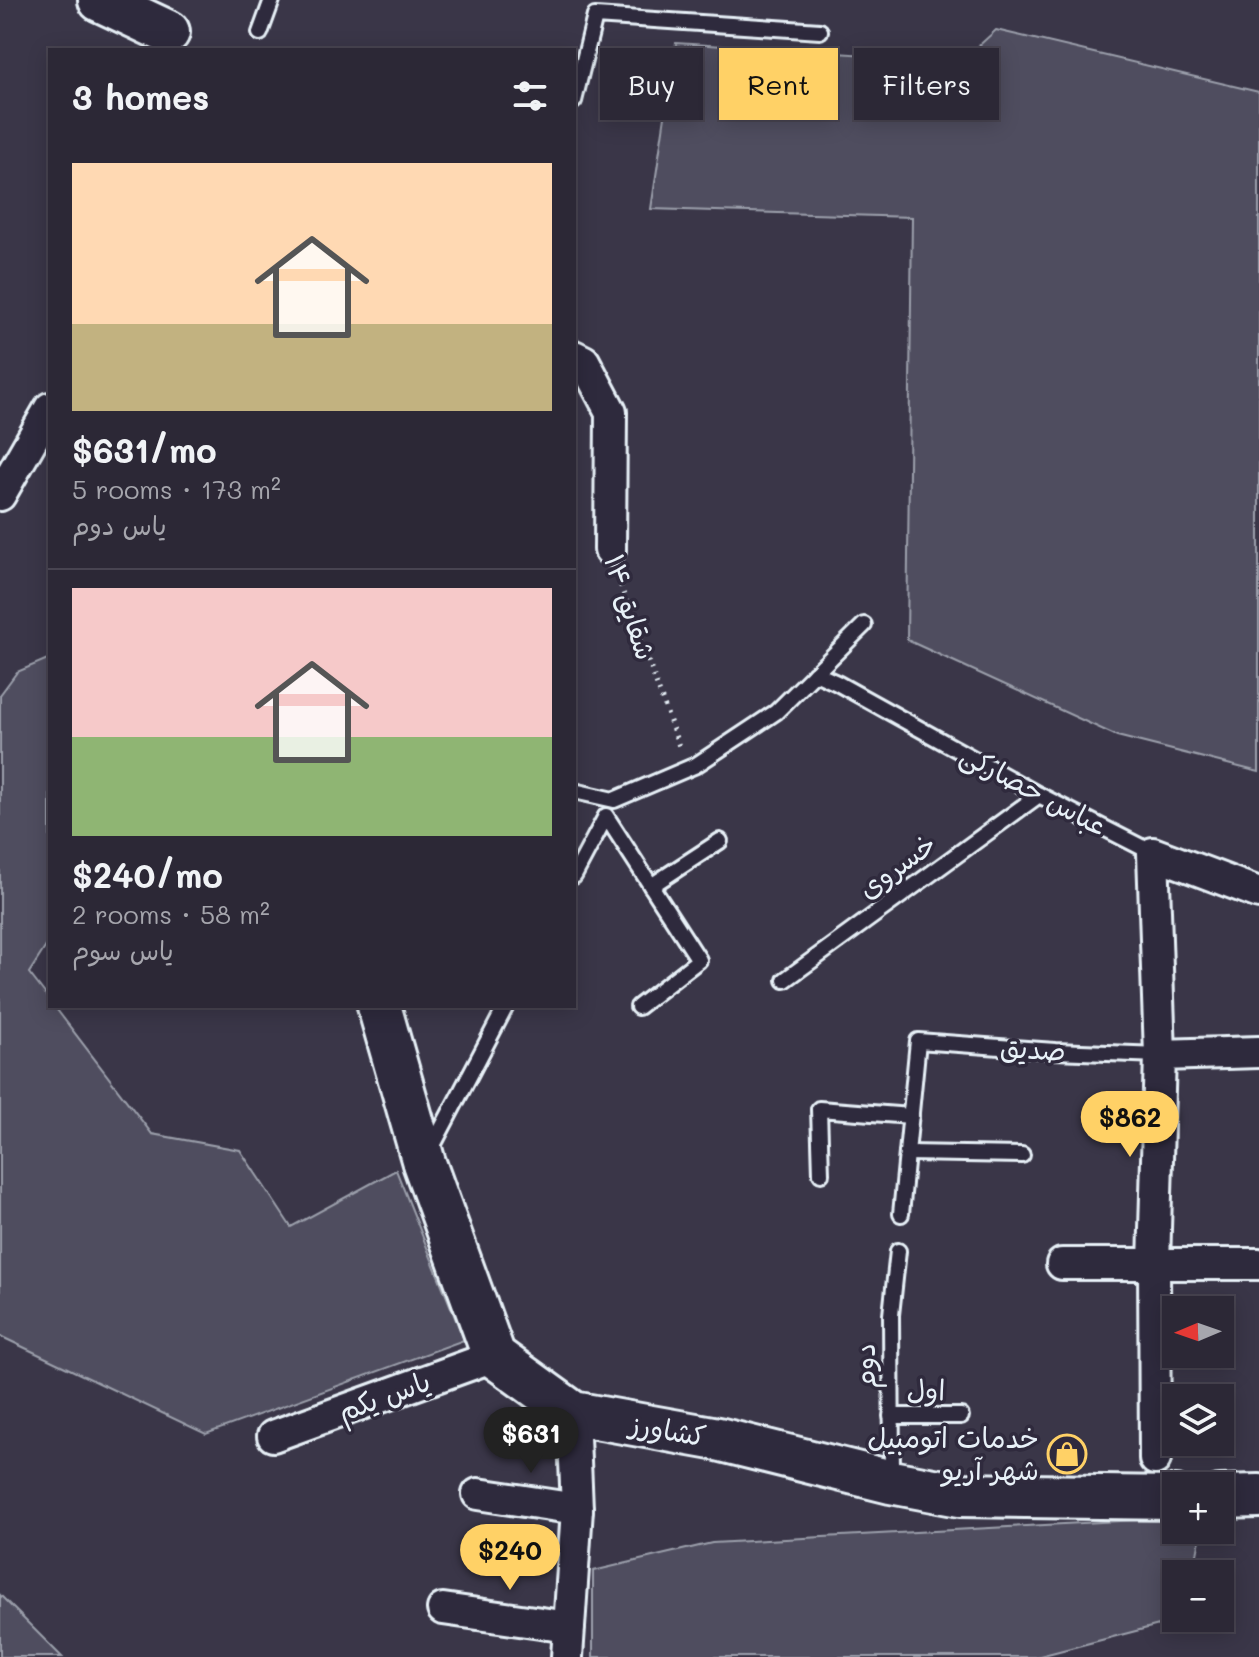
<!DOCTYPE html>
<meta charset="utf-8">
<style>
body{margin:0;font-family:Mali,"Playpen Sans Arabic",sans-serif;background:#34303e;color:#f1f3f6;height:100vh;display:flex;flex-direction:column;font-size:30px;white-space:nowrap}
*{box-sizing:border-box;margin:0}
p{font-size:26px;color:#a6a6ad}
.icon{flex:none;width:44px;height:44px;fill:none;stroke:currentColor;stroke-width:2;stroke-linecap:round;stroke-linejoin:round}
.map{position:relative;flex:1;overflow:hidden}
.panel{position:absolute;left:48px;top:48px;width:528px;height:960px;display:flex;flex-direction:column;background:#2c2836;border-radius:0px;box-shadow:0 4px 20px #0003,0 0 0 2px #484451}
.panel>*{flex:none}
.top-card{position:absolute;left:600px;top:48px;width:538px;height:72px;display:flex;gap:16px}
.needle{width:52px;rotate:268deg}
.fabs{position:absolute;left:1162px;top:1296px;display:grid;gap:16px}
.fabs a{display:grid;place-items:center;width:72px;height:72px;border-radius:0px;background:#2c2836;box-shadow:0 4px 20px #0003,0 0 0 2px #484451;font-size:40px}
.price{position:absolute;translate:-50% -68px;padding:0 18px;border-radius:28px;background:#ffd166;color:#111;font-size:26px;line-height:52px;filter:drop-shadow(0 2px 4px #0008)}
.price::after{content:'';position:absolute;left:50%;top:48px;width:24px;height:18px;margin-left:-12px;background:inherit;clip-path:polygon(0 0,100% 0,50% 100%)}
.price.on{background:#222;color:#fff}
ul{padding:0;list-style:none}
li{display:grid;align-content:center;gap:16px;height:424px;padding:0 24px}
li+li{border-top:2px solid #484451}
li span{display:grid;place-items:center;height:248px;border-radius:0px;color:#555}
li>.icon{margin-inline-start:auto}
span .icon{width:144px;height:144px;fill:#fffc;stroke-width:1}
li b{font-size:34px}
h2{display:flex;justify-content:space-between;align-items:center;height:96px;padding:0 24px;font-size:34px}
.chip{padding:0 28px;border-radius:0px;background:#2c2836;box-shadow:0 4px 20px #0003,0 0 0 2px #484451;font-size:28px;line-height:72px}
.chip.on{background:#ffd166;color:#111}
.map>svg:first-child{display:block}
.green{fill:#504e5f;stroke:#9ca0ac;stroke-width:2}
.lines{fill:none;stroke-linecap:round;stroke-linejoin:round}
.lane-casing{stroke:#e8f1f8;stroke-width:20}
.street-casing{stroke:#e8f1f8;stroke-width:36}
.secondary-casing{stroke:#e8f1f8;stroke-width:48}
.path{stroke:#e8f1f8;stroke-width:5;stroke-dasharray:2 6;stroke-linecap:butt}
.lane{stroke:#2f2a3d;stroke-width:14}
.street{stroke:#2f2a3d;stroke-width:30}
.secondary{stroke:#2f2a3d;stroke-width:42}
.labels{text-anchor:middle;stroke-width:7;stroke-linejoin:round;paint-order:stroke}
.street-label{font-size:28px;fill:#e8f1f8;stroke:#2f2a3d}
.poi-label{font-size:28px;fill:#e8f1f8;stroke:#2f2a3d;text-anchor:end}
</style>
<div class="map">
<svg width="1259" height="1657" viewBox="0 0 1259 1657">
<rect width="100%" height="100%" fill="#3a3648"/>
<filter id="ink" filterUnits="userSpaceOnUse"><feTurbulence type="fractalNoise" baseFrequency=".0125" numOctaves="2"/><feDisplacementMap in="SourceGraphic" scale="16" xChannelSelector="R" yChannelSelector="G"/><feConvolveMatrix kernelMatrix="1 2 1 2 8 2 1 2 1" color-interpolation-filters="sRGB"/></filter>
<g filter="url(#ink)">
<!-- green -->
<g class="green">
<path d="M996 30 1259 92V772L1117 736 907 640 912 217 651 209 676 43 962 61Z"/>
<path d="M50 658V940L29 973 50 1000V1006H54L152 1134 240 1150 291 1227 396 1170 464 1340 206 1434 0 1336V695L17 672Z"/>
<path d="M1176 1518V1530H1202L1193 1574H1176V1618L1182 1619 1036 1657H593V1571L712 1543Z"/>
<path d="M0 1595 62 1657H0Z"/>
</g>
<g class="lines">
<!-- lane casing -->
<g class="lane-casing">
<g id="lane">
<path d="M260 33 272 0"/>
<path d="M574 101 595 16 820 31"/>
<path d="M815 673 837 683 1039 795 1153 853"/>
<path d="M574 791 614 800 696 765 776 712 864 625"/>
<path d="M574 876 606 816 699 960 638 1007"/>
<path d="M651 886 720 841"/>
<path d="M785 980 1039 795"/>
<path d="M430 1151 506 1006"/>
<path d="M907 1153 1022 1155"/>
<path d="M821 1174 819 1109 911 1116"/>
<path d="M901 1214 918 1041 1055 1051 1160 1055"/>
<path d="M891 1416H961"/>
<path d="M892 1477 891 1315 898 1251"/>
</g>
</g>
<!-- street casing -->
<g class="street-casing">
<g id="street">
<path d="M574 356 584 361 611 412 610 550"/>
<path d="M0 495 50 408"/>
<path d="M1160 1055 1259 1052"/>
<path d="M1062 1264H1259"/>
<path d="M273 1436 494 1356"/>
<path d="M1155 1459 1154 1264 1160 1055 1153 853 1259 893"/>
<path d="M478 1494 577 1509"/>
<path d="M443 1609 569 1627"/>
<path d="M567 1657 577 1509 573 1413"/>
</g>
</g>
<!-- secondary casing -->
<g class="secondary-casing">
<g id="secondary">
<path d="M100 0 168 32"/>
<path d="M379 1006 424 1163 494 1356 573 1413 718 1439 891 1482 960 1495 1176 1498"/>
<path d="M1220 1497 1259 1496"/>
</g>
</g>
<!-- path -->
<path class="path" d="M618 578 680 749"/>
<!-- lane -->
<use href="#lane" class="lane"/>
<!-- street -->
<use href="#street" class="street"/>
<!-- secondary -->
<use href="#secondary" class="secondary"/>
</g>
</g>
<!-- icons -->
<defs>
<g id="shop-ring" transform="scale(2)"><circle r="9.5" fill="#2f2a3d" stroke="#ffd166" stroke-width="1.5"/><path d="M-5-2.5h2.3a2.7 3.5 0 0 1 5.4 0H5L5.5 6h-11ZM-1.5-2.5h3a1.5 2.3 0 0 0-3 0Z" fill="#ffd166"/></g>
</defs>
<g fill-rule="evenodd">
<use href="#shop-ring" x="1067" y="1454"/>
</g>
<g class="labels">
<!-- street labels -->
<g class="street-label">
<text transform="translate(630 607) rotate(72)" y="10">شقایق ۱۴</text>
<text transform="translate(1034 790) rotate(28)" y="10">عباس حصارکی</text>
<text transform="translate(897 866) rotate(-36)" y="10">خسروی</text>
<text transform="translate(1033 1049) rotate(4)" y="10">صدیق</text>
<text transform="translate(865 1366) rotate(-90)" y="10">دوم</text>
<text transform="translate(926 1390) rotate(1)" y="10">اول</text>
<text transform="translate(384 1396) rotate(-20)" y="10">یاس یکم</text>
<text transform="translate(668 1430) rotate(10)" y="10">کشاورز</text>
</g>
<!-- poi labels -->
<g class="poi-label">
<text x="1039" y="1448">خدمات اتومبیل<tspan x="1039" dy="32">شهر آریو</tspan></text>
</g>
</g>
</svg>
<div class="fabs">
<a><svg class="needle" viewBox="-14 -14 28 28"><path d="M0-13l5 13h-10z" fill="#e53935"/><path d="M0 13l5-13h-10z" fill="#a6a6ad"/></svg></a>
<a><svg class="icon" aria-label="layers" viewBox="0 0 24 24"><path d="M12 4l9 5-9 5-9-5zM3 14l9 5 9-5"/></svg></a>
<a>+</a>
<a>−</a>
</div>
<b class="price" style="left:1130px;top:1159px">$862</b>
<b class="price on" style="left:531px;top:1475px">$631</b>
<b class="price" style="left:510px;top:1592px">$240</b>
<div class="top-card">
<a class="chip">Buy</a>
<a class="chip on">Rent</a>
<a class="chip">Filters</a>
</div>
<section class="panel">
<h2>3 homes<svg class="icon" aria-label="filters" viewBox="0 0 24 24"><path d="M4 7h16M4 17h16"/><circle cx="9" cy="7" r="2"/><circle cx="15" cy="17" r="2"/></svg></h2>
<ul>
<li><span style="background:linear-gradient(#ffd9b3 65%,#c2b280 0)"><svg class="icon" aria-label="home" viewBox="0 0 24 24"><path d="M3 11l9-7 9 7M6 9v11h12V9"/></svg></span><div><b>$631/mo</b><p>5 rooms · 173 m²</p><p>یاس دوم</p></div></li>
<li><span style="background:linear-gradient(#f6c9c9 60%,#8fb573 0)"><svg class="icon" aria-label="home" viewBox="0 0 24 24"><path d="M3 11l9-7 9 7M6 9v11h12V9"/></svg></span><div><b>$240/mo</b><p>2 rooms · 58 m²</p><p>یاس سوم</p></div></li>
</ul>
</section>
</div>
